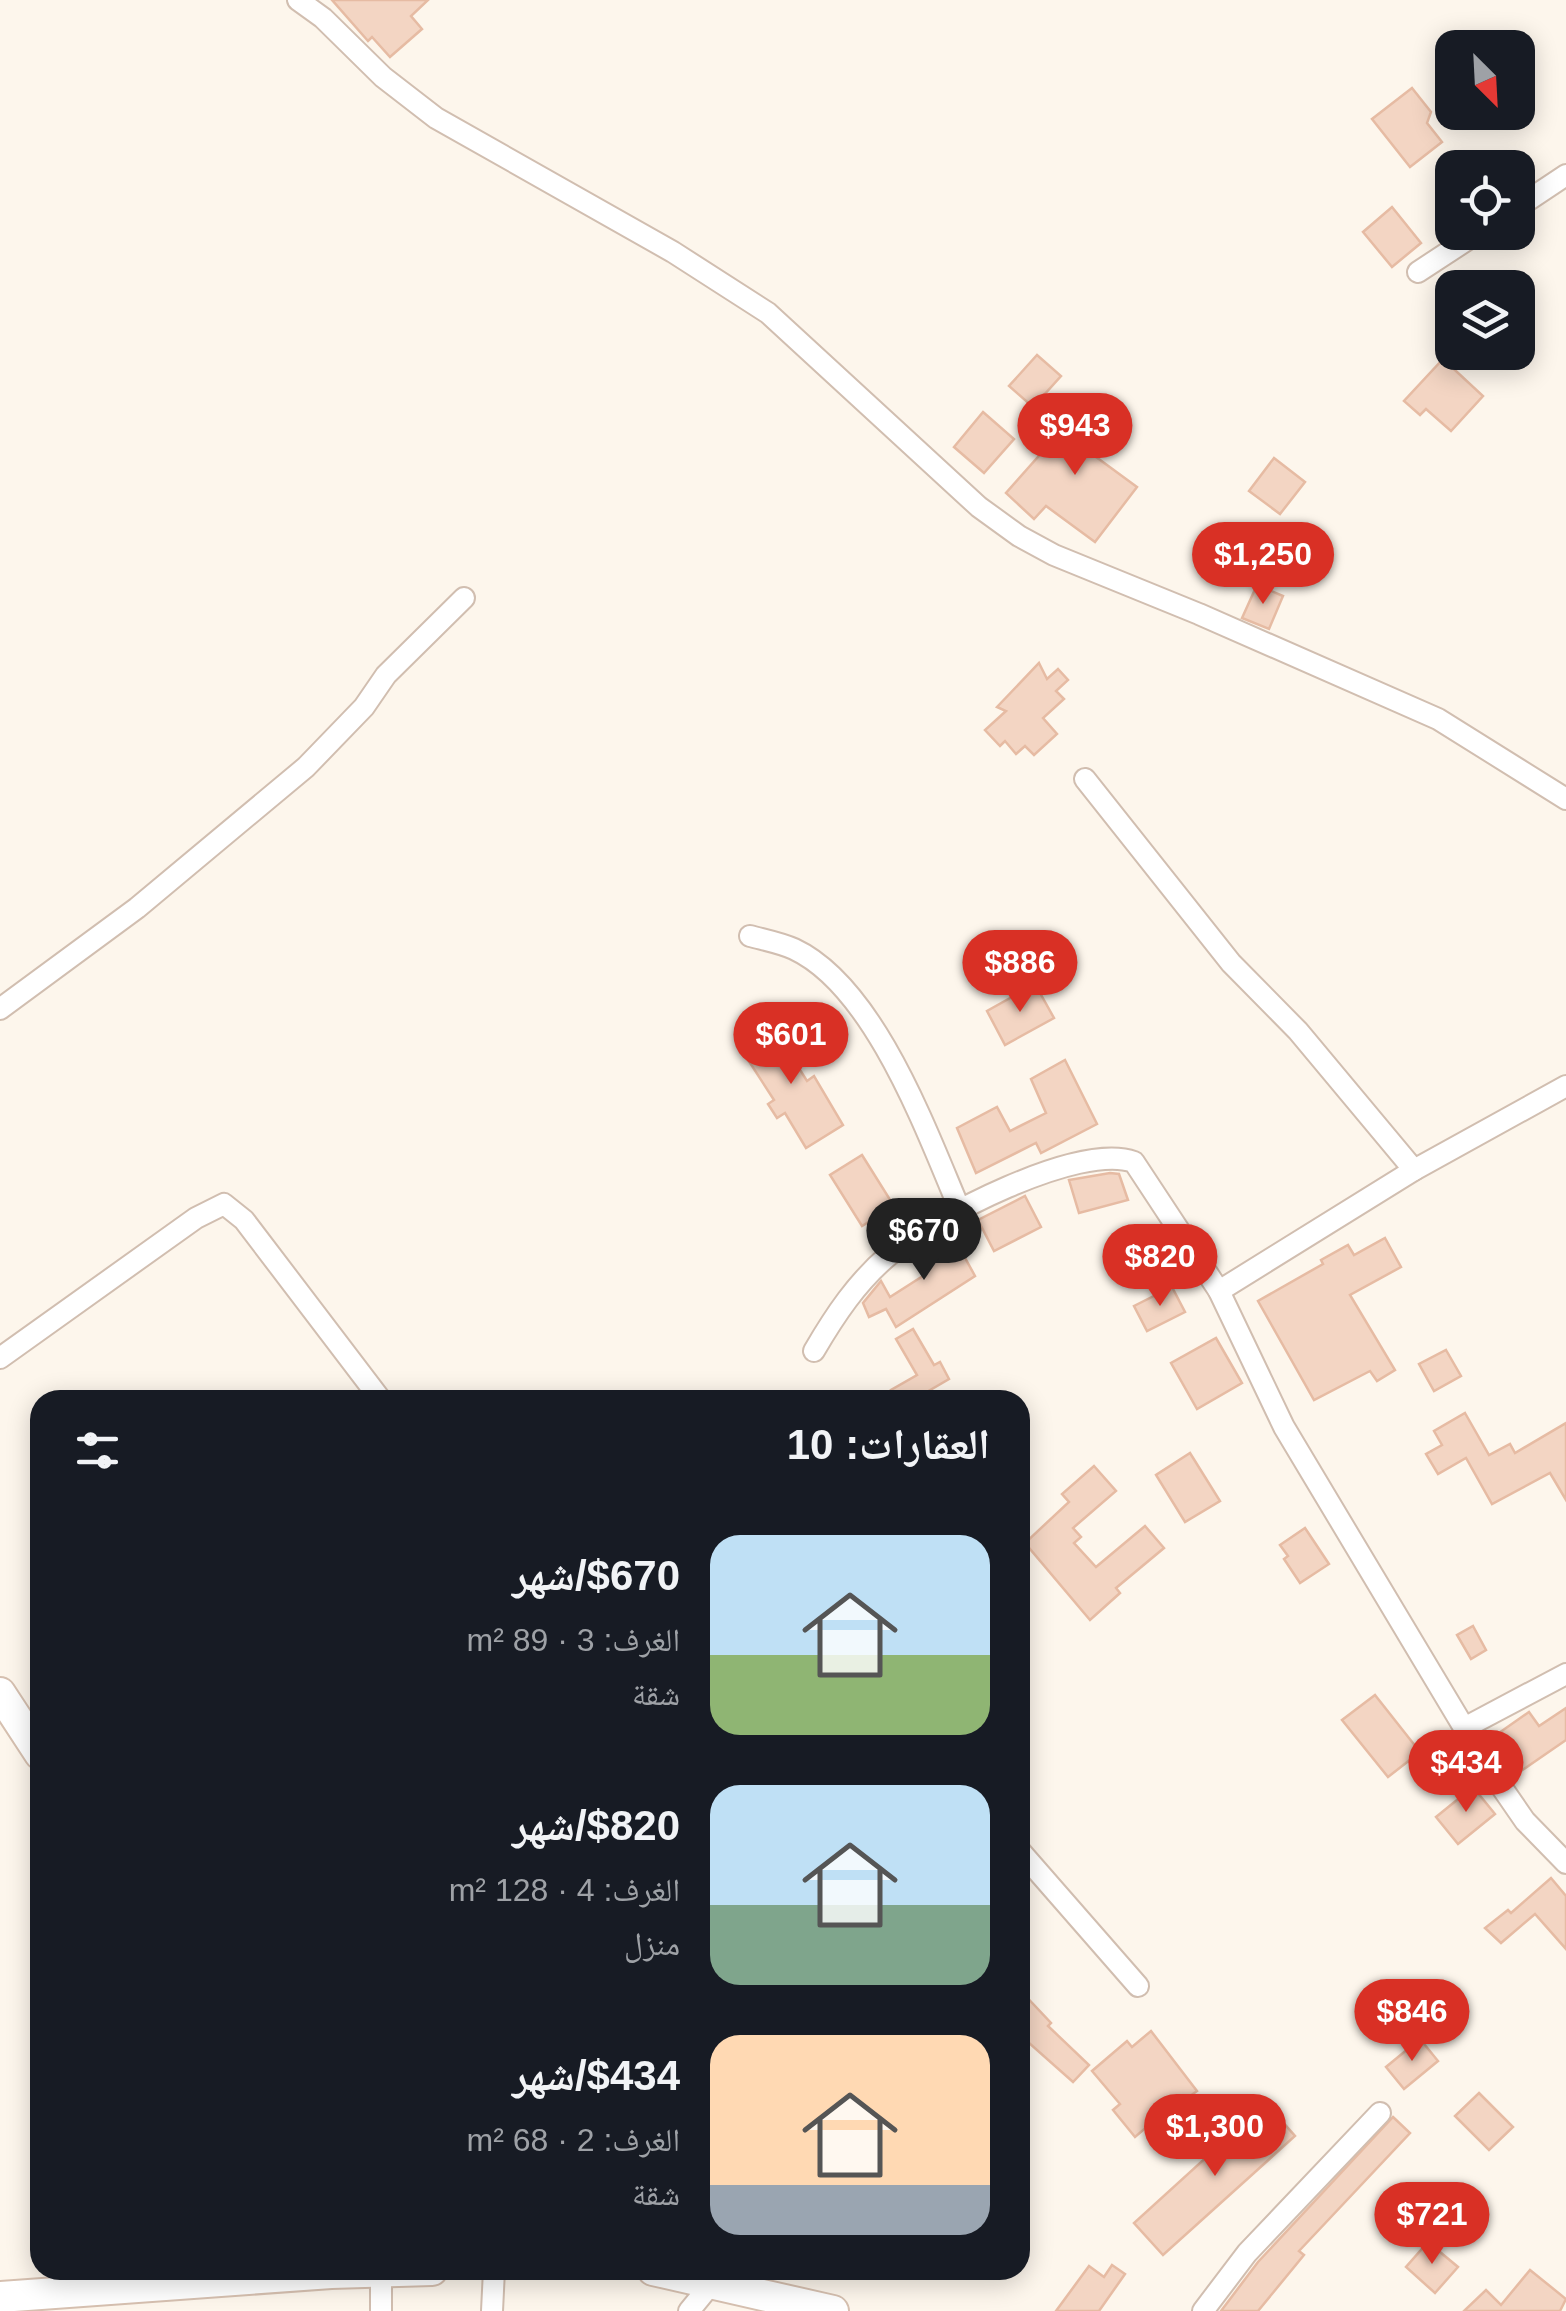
<!DOCTYPE html>
<html lang="ar">
<meta charset="utf-8">
<style>
body{margin:0;font-family:Arial,"Noto Naskh Arabic",sans-serif;background:#242831;color:#f1f3f6;direction:rtl;height:100vh;display:flex;flex-direction:column;font-size:38px;white-space:nowrap}
*{box-sizing:border-box;margin:0}
p{font-size:32px;color:#9ea1a6}
.icon{flex:none;width:55px;height:55px;fill:none;stroke:currentColor;stroke-width:2;stroke-linecap:round;stroke-linejoin:round}
.map{position:relative;flex:1;overflow:hidden;direction:ltr}
.side{position:absolute;left:30px;top:1390px;width:1000px;height:890px;display:flex;flex-direction:column;background:#171b24;border-radius:30px;box-shadow:0 5px 25px #0003;direction:rtl}
.side>*{flex:none}
.needle{width:65px;rotate:156deg}
.buttons{position:absolute;left:1435px;top:30px;display:grid;gap:20px}
.buttons a{display:grid;place-items:center;width:100px;height:100px;border-radius:20px;background:#171b24;box-shadow:0 5px 25px #0003;font-size:50px}
.price{position:absolute;translate:-50% -85px;padding:0 22px;border-radius:35px;background:#d93025;color:#fff;font-size:32px;line-height:65px;filter:drop-shadow(0 2px 5px #0008)}
.price::after{content:'';position:absolute;left:50%;top:60px;width:30px;height:22px;margin-left:-15px;background:inherit;clip-path:polygon(0 0,100% 0,50% 100%)}
.price.active{background:#222;color:#fff}
ul{padding:0;list-style:none}
li{display:flex;align-items:center;gap:30px;height:250px;padding:0 40px}
li span{display:grid;place-items:center;flex:none;width:280px;height:200px;border-radius:30px;color:#555}
li>.icon{margin-inline-start:auto}
span .icon{width:120px;height:120px;fill:#fffc;stroke-width:1}
li b{font-size:42px}
h2{display:flex;justify-content:space-between;align-items:center;height:120px;padding:0 40px;font-size:42px}
.map>svg:first-child{display:block}
.building{fill:#f3d5c3;stroke:#e6bba3;stroke-width:2.5}
.lines{fill:none;stroke-linecap:round;stroke-linejoin:round}
.street-casing{stroke:#d1beb0;stroke-width:24}
.secondary-casing{stroke:#d6c0b0;stroke-width:34}
.street{stroke:#fff;stroke-width:20}
.secondary{stroke:#fff;stroke-width:30}
</style>
<div class="map">
<svg width="1566" height="2311" viewBox="0 0 1566 2311">
<rect width="100%" height="100%" fill="#fdf6ec"/>
<!-- building -->
<g class="building">
<path d="M332 0H428L411 16 422 29 390 57 372 37 368 41Z"/>
<path d="M1412 88 1431 112 1427 123 1442 142 1410 167 1372 119Z"/>
<path d="M1392 207 1421 243 1392 267 1363 232Z"/>
<path d="M1037 355 1061 376 1033 407 1009 386Z"/>
<path d="M1443 359 1483 396 1451 431 1426 409 1420 415 1404 401Z"/>
<path d="M1085 404 1114 429 1092 454 1137 487 1095 542 1046 506 1034 519 1006 493Z"/>
<path d="M983 412 1014 439 984 473 954 447Z"/>
<path d="M1274 458 1305 482 1280 514 1249 491Z"/>
<path d="M1257 585 1283 596 1269 629 1242 618Z"/>
<path d="M1039 663 1047 679 1058 669 1068 680 1056 691 1064 699 1043 718 1057 734 1034 755 1025 746 1016 754 1005 741 1000 746 985 730 1006 711 997 707Z"/>
<path d="M1035 984 1054 1018 1005 1045 987 1011Z"/>
<path d="M773 1025 792 1042 785 1046 807 1081 814 1076 843 1125 806 1148 785 1113 777 1118 768 1104 774 1100 739 1046Z"/>
<path d="M1065 1060 1097 1124 1041 1153 1036 1143 976 1173 957 1128 997 1107 1010 1131 1046 1113 1031 1079Z"/>
<path d="M862 1155 894 1206 862 1226 830 1175Z"/>
<path d="M1110 1173 1119 1174 1128 1200 1079 1213 1069 1180Z"/>
<path d="M1025 1196 1041 1227 994 1251 978 1220Z"/>
<path d="M953 1236 975 1276 896 1327 886 1309 869 1317 863 1303 881 1281 890 1297 926 1274 917 1254Z"/>
<path d="M1385 1238 1401 1267 1350 1295 1395 1370 1377 1381 1370 1371 1314 1400 1258 1301 1323 1264 1321 1260 1348 1245 1354 1255Z"/>
<path d="M1172 1287 1185 1312 1147 1331 1134 1306Z"/>
<path d="M913 1329 934 1365 940 1362 949 1379 913 1400H897L891 1390 917 1375 896 1339Z"/>
<path d="M1216 1338 1242 1383 1197 1409 1171 1363Z"/>
<path d="M1446 1350 1461 1376 1434 1391 1419 1364Z"/>
<path d="M1465 1413 1489 1455 1510 1444 1515 1453 1566 1423V1500L1550 1473 1492 1504 1466 1458 1438 1474 1426 1454 1442 1445 1434 1431Z"/>
<path d="M1190 1453 1220 1501 1185 1522 1156 1475Z"/>
<path d="M1094 1466 1116 1491 1073 1528 1081 1537 1074 1543 1096 1567 1145 1526 1164 1548 1116 1588 1120 1593 1090 1620 1025 1543 1069 1502 1062 1494Z"/>
<path d="M1305 1528 1329 1564 1300 1583 1284 1559 1288 1556 1280 1545Z"/>
<path d="M1473 1626 1486 1650 1471 1659 1457 1635Z"/>
<path d="M1375 1695 1420 1752 1388 1777 1342 1720Z"/>
<path d="M1566 1708V1740L1521 1771 1496 1735 1529 1712 1539 1726Z"/>
<path d="M1473 1787 1495 1814 1458 1844 1436 1817Z"/>
<path d="M1551 1878 1566 1896V1949L1535 1914 1501 1943 1485 1928 1508 1910 1511 1913Z"/>
<path d="M1020 1990 1051 2023 1048 2026 1089 2065 1073 2082 1020 2035Z"/>
<path d="M1151 2031 1197 2091 1179 2104 1177 2101 1135 2137 1113 2110 1120 2104 1092 2071 1127 2041 1132 2047Z"/>
<path d="M1420 2039 1438 2061 1404 2089 1386 2067Z"/>
<path d="M1479 2093 1513 2127 1489 2150 1455 2116Z"/>
<path d="M1266 2103 1295 2136 1163 2255 1134 2223Z"/>
<path d="M1393 2117 1410 2133 1299 2251 1304 2255 1258 2311H1221L1258 2262Z"/>
<path d="M1428 2242 1458 2267 1435 2293 1406 2267Z"/>
<path d="M1112 2265 1125 2274 1099 2311H1056L1089 2266 1104 2277Z"/>
<path d="M1530 2270 1566 2299 1560 2311H1464L1486 2290 1501 2305Z"/>
</g>
<g class="lines">
<!-- street casing -->
<g class="street-casing">
<g id="street">
<path d="M298 0 323 18 383 77 436 118 673 252 768 313 979 507 1019 536 1054 555 1199 614 1438 719 1566 799"/>
<path d="M1518 207 1566 175"/>
<path d="M1418 272 1479 232"/>
<path d="M1085 779 1231 963 1298 1031 1414 1170"/>
<path d="M750 936C765 940 781 943 794 949 875 987 927 1133 960 1210"/>
<path d="M0 1009 137 908 306 767 364 707 386 675 464 598"/>
<path d="M1219 1291 1414 1170 1566 1086"/>
<path d="M814 1351C835 1315 857 1282 889 1255 933 1218 1079 1142 1134 1162L1219 1291 1284 1427 1487 1766 1525 1821 1566 1863"/>
<path d="M0 1358 196 1218 224 1204 244 1220 381 1400"/>
<path d="M1464 1728 1566 1674"/>
<path d="M1020 1851 1138 1986"/>
<path d="M381 2271V2311"/>
<path d="M492 2311 494 2270"/>
<path d="M689 2311 712 2283"/>
<path d="M1203 2311 1247 2253 1380 2113"/>
</g>
</g>
<!-- secondary casing -->
<g class="secondary-casing">
<g id="secondary">
<path d="M0 1693 40 1754"/>
<path d="M653 2270 833 2311"/>
<path d="M0 2297 331 2273 432 2270"/>
</g>
</g>
<!-- street -->
<use href="#street" class="street"/>
<!-- secondary -->
<use href="#secondary" class="secondary"/>
</g>
</svg>
<div class="buttons">
<a><svg class="needle" viewBox="-14 -14 28 28"><path d="M0-13l5 13h-10z" fill="#e53935"/><path d="M0 13l5-13h-10z" fill="#9ea1a6"/></svg></a>
<a><svg class="icon" aria-label="locate" viewBox="0 0 24 24"><circle cx="12" cy="12" r="6"/><path d="M12 2v4M12 18v4M2 12h4M18 12h4"/></svg></a>
<a><svg class="icon" aria-label="layers" viewBox="0 0 24 24"><path d="M12 4l9 5-9 5-9-5zM3 14l9 5 9-5"/></svg></a>
</div>
<b class="price" style="left:1075px;top:478px">$943</b>
<b class="price" style="left:1263px;top:607px">$1,250</b>
<b class="price" style="left:1020px;top:1015px">$886</b>
<b class="price" style="left:791px;top:1087px">$601</b>
<b class="price active" style="left:924px;top:1283px">$670</b>
<b class="price" style="left:1160px;top:1309px">$820</b>
<b class="price" style="left:1466px;top:1815px">$434</b>
<b class="price" style="left:1412px;top:2064px">$846</b>
<b class="price" style="left:1215px;top:2179px">$1,300</b>
<b class="price" style="left:1432px;top:2267px">$721</b>
<section class="side">
<h2>العقارات: 10<svg class="icon" aria-label="filters" viewBox="0 0 24 24"><path d="M4 7h16M4 17h16"/><circle cx="9" cy="7" r="2"/><circle cx="15" cy="17" r="2"/></svg></h2>
<ul>
<li><span style="background:linear-gradient(#bfe0f5 60%,#8fb573 0)"><svg class="icon" aria-label="home" viewBox="0 0 24 24"><path d="M3 11l9-7 9 7M6 9v11h12V9"/></svg></span><div><b>$670/شهر</b><p>الغرف: 3 · 89 m²</p><p>شقة</p></div></li>
<li><span style="background:linear-gradient(#bfe0f5 60%,#7fa58c 0)"><svg class="icon" aria-label="home" viewBox="0 0 24 24"><path d="M3 11l9-7 9 7M6 9v11h12V9"/></svg></span><div><b>$820/شهر</b><p>الغرف: 4 · 128 m²</p><p>منزل</p></div></li>
<li><span style="background:linear-gradient(#ffd9b3 75%,#9aa5b1 0)"><svg class="icon" aria-label="home" viewBox="0 0 24 24"><path d="M3 11l9-7 9 7M6 9v11h12V9"/></svg></span><div><b>$434/شهر</b><p>الغرف: 2 · 68 m²</p><p>شقة</p></div></li>
</ul>
</section>
</div>
